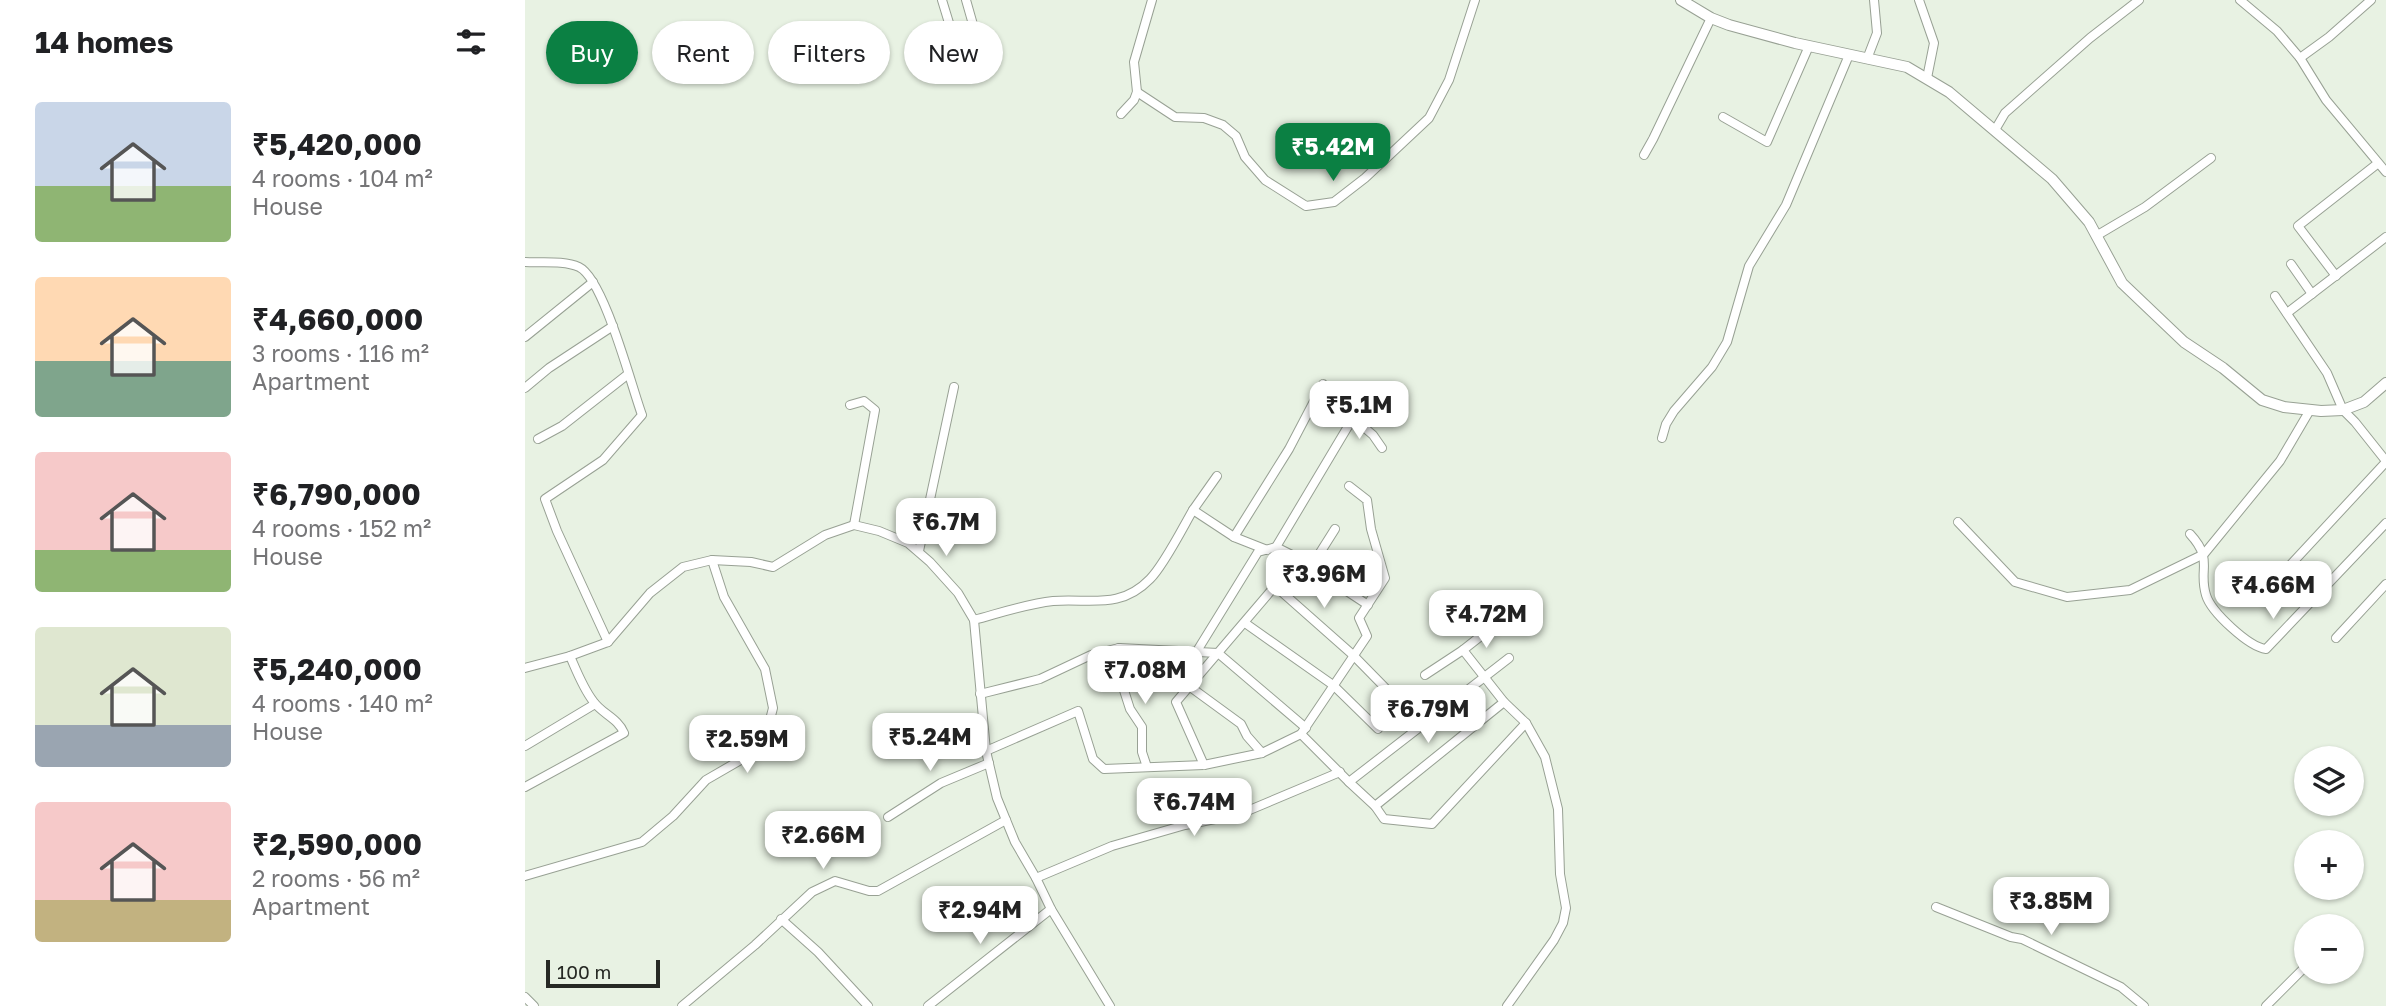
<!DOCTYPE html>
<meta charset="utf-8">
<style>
body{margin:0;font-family:"Golos Text",sans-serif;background:#f2f2f2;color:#202124;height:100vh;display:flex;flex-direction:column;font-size:26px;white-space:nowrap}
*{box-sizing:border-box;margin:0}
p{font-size:23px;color:#757577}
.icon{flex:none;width:38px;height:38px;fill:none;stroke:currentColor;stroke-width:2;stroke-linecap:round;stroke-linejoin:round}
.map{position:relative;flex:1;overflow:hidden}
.details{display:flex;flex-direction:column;background:#fff;width:525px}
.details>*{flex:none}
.top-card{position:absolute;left:21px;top:21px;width:665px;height:63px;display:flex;gap:14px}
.buttons{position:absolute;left:1769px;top:746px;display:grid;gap:14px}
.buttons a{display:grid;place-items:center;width:70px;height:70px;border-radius:50%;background:#fff;box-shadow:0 2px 5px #0004;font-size:35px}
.scale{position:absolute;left:21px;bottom:18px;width:114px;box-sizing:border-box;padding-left:7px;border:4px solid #262924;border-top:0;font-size:19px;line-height:24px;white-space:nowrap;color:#262924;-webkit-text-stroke:5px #e8f2e3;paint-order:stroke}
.price{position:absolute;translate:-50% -60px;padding:0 16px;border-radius:14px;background:#fff;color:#222;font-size:23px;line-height:46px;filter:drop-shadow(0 2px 4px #0008)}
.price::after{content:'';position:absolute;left:50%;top:42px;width:21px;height:16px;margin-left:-10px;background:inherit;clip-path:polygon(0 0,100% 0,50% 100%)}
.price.current{background:#0b8043;color:#fff}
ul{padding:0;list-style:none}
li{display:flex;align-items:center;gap:21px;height:175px;padding:0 35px}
li span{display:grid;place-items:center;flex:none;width:196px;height:140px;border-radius:7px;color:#555}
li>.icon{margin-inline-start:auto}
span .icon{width:84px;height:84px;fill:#fffc;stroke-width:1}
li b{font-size:30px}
h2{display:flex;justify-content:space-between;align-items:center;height:84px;padding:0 35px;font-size:30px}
.chip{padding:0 24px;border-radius:32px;background:#fff;box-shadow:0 2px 5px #0004;font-size:24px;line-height:63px}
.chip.current{background:#0b8043;color:#fff}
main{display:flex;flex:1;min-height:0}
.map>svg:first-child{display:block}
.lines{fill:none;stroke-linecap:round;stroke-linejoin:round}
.minor-casing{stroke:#98a194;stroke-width:10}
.major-casing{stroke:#98a194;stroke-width:12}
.minor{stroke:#fff;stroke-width:8}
.major{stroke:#fff;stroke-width:10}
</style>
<main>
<section class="details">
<h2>14 homes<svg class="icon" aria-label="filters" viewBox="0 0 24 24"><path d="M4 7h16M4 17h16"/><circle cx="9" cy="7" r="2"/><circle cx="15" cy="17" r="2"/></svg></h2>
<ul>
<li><span style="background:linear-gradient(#c9d6e8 60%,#8fb573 0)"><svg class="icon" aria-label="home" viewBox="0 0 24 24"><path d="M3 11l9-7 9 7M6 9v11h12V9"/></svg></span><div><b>₹5,420,000</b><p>4 rooms · 104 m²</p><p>House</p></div></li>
<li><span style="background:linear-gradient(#ffd9b3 60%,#7fa58c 0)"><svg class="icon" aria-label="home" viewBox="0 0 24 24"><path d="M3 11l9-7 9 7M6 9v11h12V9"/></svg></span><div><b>₹4,660,000</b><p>3 rooms · 116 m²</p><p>Apartment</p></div></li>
<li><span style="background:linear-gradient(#f6c9c9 70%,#8fb573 0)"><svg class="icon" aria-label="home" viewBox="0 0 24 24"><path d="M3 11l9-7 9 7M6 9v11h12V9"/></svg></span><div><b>₹6,790,000</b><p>4 rooms · 152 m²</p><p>House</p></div></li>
<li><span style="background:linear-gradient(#dfe7d0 70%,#9aa5b1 0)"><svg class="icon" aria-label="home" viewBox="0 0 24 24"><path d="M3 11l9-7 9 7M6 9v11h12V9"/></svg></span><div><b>₹5,240,000</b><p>4 rooms · 140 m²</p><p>House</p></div></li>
<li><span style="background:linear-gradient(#f6c9c9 70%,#c2b280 0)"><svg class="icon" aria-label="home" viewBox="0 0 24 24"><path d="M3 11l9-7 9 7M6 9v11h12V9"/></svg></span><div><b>₹2,590,000</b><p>2 rooms · 56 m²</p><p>Apartment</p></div></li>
</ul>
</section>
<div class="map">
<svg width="1861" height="1006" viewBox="0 0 1861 1006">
<rect width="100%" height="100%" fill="#e8f2e3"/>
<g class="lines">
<!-- minor casing -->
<g class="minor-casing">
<g id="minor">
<path d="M417 0 439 72"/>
<path d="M1394 0 1409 43 1402 78"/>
<path d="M1715 0 1752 31 1775 58 1801 100 1861 172"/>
<path d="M431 43 451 35 441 0"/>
<path d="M1775 58 1804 37 1846 0"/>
<path d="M1342 59 1352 33 1349 0"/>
<path d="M612 92 650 117 679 118 698 125 711 136 720 157 740 180 781 206 809 202 840 178 904 118 924 80 950 0"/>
<path d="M596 114 609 100 612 92 609 62 627 0"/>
<path d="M1198 117 1242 142 1284 46"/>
<path d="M1470 130 1480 113 1565 38 1614 0"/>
<path d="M1119 155 1128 139 1186 18"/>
<path d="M1571 236 1620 207 1686 158"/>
<path d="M0 262C16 263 39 260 54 267 79 279 106 385 117 415L78 460 20 499 32 531 83 642"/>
<path d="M1766 264 1787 294"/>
<path d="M1811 276 1773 226 1852 164"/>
<path d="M1750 296 1802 373 1818 410 1830 422 1861 461"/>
<path d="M1762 313 1861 237"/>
<path d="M0 337 68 282"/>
<path d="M0 388 24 368 88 326"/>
<path d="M325 405 339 401 350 410 329 525"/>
<path d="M1137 438 1141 424 1149 411 1187 367 1202 342 1224 266 1261 205 1324 55"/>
<path d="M13 439 37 426 102 375"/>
<path d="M668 510 692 476"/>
<path d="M1433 522 1490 582 1542 597 1605 590 1679 554 1755 461 1785 410"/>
<path d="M1665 534C1689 560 1673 569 1681 595 1686 612 1724 647 1741 649L1861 523"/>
<path d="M709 537 742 550"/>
<path d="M394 551 429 387"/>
<path d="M767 555 843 605"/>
<path d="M786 567 810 529"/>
<path d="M1755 576 1861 462"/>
<path d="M750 586 828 655 878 706"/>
<path d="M449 620C475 613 501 604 528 601 565 598 595 610 625 579 639 565 657 529 668 510L709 537 764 449 798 384 828 418 848 435 857 448"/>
<path d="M720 623 808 685 853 729"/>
<path d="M1811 638 1861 584"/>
<path d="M594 648 596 681 605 709 617 727V752L622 767"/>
<path d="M938 650 966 628"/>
<path d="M672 651 733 552 751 547"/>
<path d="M0 668 45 656 83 642 125 593 158 567 187 560 226 562 248 567 300 535 329 525 354 531 383 543 405 562 433 593 449 620 461 751 472 798 490 842 511 878 526 909 585 1006"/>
<path d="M664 686 716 724 722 736 737 753"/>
<path d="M455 694 515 679 566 655 594 648 693 653 781 728"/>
<path d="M979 702 1001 723 1020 757 1033 809 1035 874 1041 908 1038 923 1029 940 982 1006"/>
<path d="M776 734 824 782 984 658"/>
<path d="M0 746 70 704"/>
<path d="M461 751 553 711 568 759 579 769 679 765 737 753 776 734 842 636 834 618 860 578 846 529 842 500 824 486"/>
<path d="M679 765 651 702 750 586 767 555 751 547 828 418"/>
<path d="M824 782 850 806 979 702 938 650 900 675"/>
<path d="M0 787 99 733C93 718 77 714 68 701 58 688 52 672 45 656"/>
<path d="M850 806 859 819 907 824 1001 723"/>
<path d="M363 817 416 783 464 763"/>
<path d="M0 876 117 842 148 816 181 780 238 747 248 708 240 669 199 597 187 560"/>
<path d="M511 878 587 846 660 825 715 814 815 772"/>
<path d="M1411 907 1486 937 1497 939 1596 987 1619 1006"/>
<path d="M256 919 293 952 343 1006"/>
<path d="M0 997 9 1006"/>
<path d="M157 1006 230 945 287 892 310 881 344 891H353L481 820"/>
<path d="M403 1006 526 909"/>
<path d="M1741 1006 1782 965"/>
</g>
</g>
<!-- major casing -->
<g class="major-casing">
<path id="major" d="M1156 0 1186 18 1204 25 1270 43 1382 67 1424 92 1527 179 1564 222 1597 283 1659 342 1698 368 1737 400 1759 407 1796 411 1818 410 1839 402 1861 383"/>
</g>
<!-- minor -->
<use href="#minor" class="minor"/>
<!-- major -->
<use href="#major" class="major"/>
</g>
</svg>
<div class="buttons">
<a><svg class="icon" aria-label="layers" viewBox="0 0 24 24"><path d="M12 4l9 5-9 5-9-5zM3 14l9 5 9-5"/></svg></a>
<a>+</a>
<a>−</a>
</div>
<div class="scale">100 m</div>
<b class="price current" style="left:808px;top:183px">₹5.42M</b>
<b class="price" style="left:834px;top:441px">₹5.1M</b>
<b class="price" style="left:421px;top:558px">₹6.7M</b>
<b class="price" style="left:799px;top:610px">₹3.96M</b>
<b class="price" style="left:1748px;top:621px">₹4.66M</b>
<b class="price" style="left:961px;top:650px">₹4.72M</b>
<b class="price" style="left:620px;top:706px">₹7.08M</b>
<b class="price" style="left:903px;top:745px">₹6.79M</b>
<b class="price" style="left:405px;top:773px">₹5.24M</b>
<b class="price" style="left:222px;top:775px">₹2.59M</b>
<b class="price" style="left:669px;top:838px">₹6.74M</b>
<b class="price" style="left:298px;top:871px">₹2.66M</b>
<b class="price" style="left:1526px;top:937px">₹3.85M</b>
<b class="price" style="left:455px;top:946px">₹2.94M</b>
<div class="top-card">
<a class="chip current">Buy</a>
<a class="chip">Rent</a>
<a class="chip">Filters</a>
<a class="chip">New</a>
</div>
</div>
</main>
